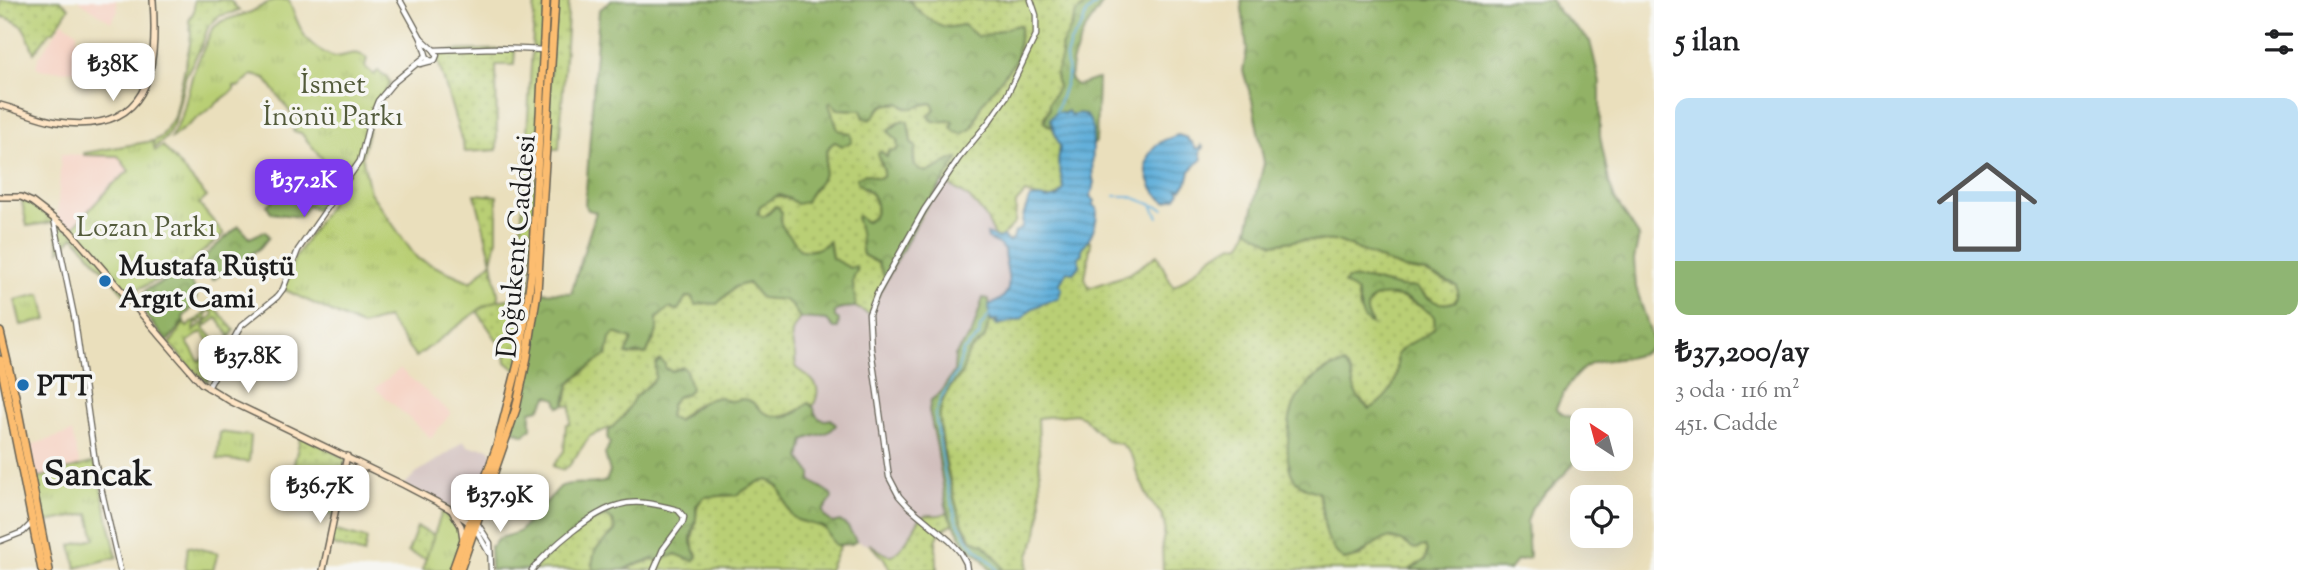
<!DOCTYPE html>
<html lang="tr">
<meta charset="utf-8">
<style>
body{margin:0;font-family:"Sorts Mill Goudy",serif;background:#f2f2f2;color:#202124;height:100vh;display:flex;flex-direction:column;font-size:26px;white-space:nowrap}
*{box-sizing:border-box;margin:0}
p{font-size:23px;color:#757577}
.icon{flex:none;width:38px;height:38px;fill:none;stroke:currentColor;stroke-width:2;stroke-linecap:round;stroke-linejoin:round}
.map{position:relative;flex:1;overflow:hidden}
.drawer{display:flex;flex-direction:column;background:#fff;width:665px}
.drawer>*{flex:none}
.needle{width:46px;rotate:324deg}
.buttons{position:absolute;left:1570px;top:408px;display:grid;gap:14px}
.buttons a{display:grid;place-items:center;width:63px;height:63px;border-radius:14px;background:#fff;box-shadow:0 7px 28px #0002;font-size:35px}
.price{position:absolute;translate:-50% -60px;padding:0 16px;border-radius:14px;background:#fff;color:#222;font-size:23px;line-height:46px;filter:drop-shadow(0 2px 4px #0008)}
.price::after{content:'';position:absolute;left:50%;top:42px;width:21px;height:16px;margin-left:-10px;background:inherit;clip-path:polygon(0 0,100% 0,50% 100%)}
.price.active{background:#7c3aed;color:#fff}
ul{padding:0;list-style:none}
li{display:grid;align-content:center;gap:14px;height:371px;padding:0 21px}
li+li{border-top:2px solid #e0e0e0}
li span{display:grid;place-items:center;height:217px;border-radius:14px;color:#555}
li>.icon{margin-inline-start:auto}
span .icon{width:126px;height:126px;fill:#fffc;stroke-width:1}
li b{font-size:30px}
h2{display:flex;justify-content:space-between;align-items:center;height:84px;padding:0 21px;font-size:30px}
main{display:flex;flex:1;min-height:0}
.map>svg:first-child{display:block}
.built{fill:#f6d2c3}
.industrial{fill:#d1bfbd}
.grass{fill:url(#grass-dots);stroke:#6a7648;stroke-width:2}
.forest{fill:url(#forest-crowns);stroke:#576741;stroke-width:2}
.park{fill:url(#park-tufts);stroke:#6a7648;stroke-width:2}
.water{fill:url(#water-rules);stroke:#3e667b;stroke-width:2}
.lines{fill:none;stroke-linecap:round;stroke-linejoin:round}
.stream{stroke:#60afda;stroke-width:2}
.tertiary-casing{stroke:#646054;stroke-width:7}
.secondary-casing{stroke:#646054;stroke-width:8}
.primary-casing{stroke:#646054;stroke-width:10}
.tertiary{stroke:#fff;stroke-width:4.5}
.secondary{stroke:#fee5c5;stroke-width:5}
.primary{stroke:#fcbd6f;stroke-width:7}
.poi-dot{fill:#1f6fb2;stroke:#f6f6f2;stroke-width:2.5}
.labels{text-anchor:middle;stroke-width:7;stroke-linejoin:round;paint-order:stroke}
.park-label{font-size:28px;fill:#535b3b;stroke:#f6f6f2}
.street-label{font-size:28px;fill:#1c1c1c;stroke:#f6f6f2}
.poi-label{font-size:28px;font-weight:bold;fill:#1c1c1c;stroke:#f6f6f2;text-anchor:start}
.district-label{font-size:35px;font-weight:bold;fill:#1c1c1c;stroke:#f6f6f2}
</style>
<main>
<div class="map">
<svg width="1654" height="570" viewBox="0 0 1654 570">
<defs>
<pattern id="grass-dots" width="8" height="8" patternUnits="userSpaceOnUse" patternTransform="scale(1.75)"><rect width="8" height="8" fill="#b9cf74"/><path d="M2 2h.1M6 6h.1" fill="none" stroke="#9eb164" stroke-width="1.8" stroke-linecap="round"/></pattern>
<pattern id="forest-crowns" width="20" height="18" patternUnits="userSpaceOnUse" patternTransform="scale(1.75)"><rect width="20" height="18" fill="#92b266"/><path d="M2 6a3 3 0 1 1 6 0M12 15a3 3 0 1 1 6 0" fill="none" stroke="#7d9858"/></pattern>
<pattern id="park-tufts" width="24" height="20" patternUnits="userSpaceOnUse" patternTransform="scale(1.75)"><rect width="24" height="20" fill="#b9cf74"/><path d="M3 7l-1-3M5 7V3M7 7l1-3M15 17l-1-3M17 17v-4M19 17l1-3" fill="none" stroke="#9eb164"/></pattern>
<pattern id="water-rules" width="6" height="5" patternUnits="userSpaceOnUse" patternTransform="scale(1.75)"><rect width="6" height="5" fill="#60afda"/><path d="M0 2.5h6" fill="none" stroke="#4e8eb0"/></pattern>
</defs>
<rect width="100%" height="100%" fill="#f6f6f2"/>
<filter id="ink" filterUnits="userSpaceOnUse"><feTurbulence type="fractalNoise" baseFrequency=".0143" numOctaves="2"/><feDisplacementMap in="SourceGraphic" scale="14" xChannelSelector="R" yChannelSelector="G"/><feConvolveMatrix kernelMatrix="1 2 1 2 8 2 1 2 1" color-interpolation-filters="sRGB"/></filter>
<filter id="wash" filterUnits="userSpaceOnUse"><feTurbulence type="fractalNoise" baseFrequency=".00686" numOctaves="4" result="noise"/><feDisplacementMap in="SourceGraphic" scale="28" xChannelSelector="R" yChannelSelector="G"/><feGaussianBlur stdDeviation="1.57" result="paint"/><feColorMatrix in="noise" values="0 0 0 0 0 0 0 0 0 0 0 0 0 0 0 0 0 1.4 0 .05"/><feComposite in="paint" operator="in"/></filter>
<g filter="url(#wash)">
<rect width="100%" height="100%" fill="#eadfbc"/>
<!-- built -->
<g class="built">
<path d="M78 0H116L118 11 111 22Z"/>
<path d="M63 22 77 32V71L41 70 36 66 39 57Z"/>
<path d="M61 154 118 156 130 171 111 186 70 231 57 221Z"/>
<path d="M400 369 451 413 431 438 375 388Z"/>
<path d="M72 432 80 466 31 480 25 447Z"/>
</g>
<!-- industrial -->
<g class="industrial">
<path d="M942 182 965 195 987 219 995 237 990 234 987 238 997 243 1004 251 1009 285 1006 295 1000 301 989 305 983 299 972 333 955 354 954 372 940 394 932 431 937 447 947 512 937 516 925 515 921 517 900 551 888 555 878 548 856 541 855 536 825 517 823 511 832 498 831 494 811 481V473L800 458 804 440 813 435 819 436 830 420H823L815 414 813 406 816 400V385L809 375 796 368 795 352 790 338 800 318 827 320 834 328 835 312 838 309 855 307 868 313 871 305Z"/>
<path d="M463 441 470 447 489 448 494 455 473 502 455 510 404 485 416 473 448 453Z"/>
</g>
<!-- grass -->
<g class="grass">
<path d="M0 0H60L69 8 54 31 50 32 34 53C25 30 27 23 0 16Z"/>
<path d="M194 0H230L239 11 219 16 208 27 201 47 186 75 175 121 166 138 154 149 153 141 161 137 174 117 190 44 191 32 189 21 194 11Z"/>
<path d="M535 0H546L529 299 517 371 506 362 505 352 477 311 494 301 517 298Z"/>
<path d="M555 0H569L559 149H545Z"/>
<path d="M909 0H1091L1076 13 1061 52 1062 55 1056 74 1058 87 1050 101 1049 109 1044 117 1046 124 1053 128 1060 147 1058 162 1064 189C1055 203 1039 198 1025 193L1016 203 1015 223 1001 237H995C989 221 979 205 965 195 951 185 944 185 934 170L923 172 915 166 914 156 916 147 911 142 910 130 899 121 888 131 897 140 898 148 895 151 887 152V157L883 154 879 159 884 170 883 177 878 178 865 174 863 188C877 194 883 215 866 222L860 218 862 250 863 255 878 263 886 280 869 314 855 307C857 294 848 282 857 271L856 267 850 268 832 258 830 243 827 242 823 248C817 249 806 252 800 250 791 246 783 230 779 221L782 213 778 207 775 206 765 216H759L758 214 760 206 775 196 806 202C810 191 820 185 824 174 827 162 824 152 833 142H837L847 133 838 130 828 104 831 102 838 109 861 110 864 118H873C880 106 886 103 899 103L905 108 932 103 935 109 929 116 931 120 939 122 951 120 953 122 951 127 962 134 974 126 981 105 1016 60 1021 25 990 35 978 37C973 34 970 29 964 27 957 25 953 28 947 27 935 26 916 10 909 0Z"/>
<path d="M515 49 514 65H496L497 150 465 152 437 57 443 51Z"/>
<path d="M475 194 497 196V239L492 261Z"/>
<path d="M1248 229 1273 244 1300 240 1338 241 1404 269 1426 272 1457 286 1458 292 1456 301C1439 308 1428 299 1416 287H1400L1367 279 1350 286 1357 292 1360 311 1372 322 1366 312C1373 278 1418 303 1434 316L1435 327C1427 337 1408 346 1397 355 1398 368 1395 390 1385 399 1381 403 1375 406 1370 409L1355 394 1351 372 1332 366 1319 374 1296 401 1304 487 1318 492C1327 518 1319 540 1345 560L1361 556 1380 538H1387L1402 541 1411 547 1425 546 1427 551 1425 560 1409 570H1163L1162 545 1165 528 1162 515 1149 500 1136 471 1134 460 1128 451 1121 444 1107 441 1083 417 1075 414 1038 418 1041 508 1036 539 1029 555 1027 570H1003L995 556 988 551 986 547 972 539 960 520 946 463 940 424V409L946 392 961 375 968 353 982 340 988 323 996 320 999 325 1022 319 1031 309 1059 297 1061 288 1059 285 1067 271 1073 273 1080 265 1078 257 1082 253V247L1089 240 1091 243 1085 278 1089 288 1129 274 1157 255 1173 287C1197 274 1213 246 1242 244Z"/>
<path d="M744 283 751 285 768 299C785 294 792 305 800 318 790 332 790 335 794 351 796 356 795 363 796 368 811 379 825 384 813 406L811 404 791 414 774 417 763 412 751 401 740 399 734 402 713 398 693 406 677 421 669 417 671 405 676 397 686 394 691 389 683 367 672 371 656 364 655 379 628 408 617 425 590 436 569 466 562 470 553 466 564 451 566 425 570 424 571 406 564 405 567 399 569 385 600 358 607 355 610 338 615 333 632 339 629 355 646 354C648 349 652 343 655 338 661 322 649 322 669 308L678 309 684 299 690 296 698 305 723 299 735 287Z"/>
<path d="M210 301 234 330 227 342 229 335 217 318 207 325 205 322 214 315 211 310 205 315 207 318 204 320 202 318 199 323 197 321 195 323 196 325 193 328 194 331 203 323 205 326 204 328 221 347 215 349 202 332 187 342 199 361 208 355 215 365 207 382 193 370 170 344 184 323 187 327 205 313Z"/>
<path d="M301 435 346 459 335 516 285 500Z"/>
<path d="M762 480C787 479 780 509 796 519 804 524 815 523 823 527 833 533 828 544 840 546L829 570H623L653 559 658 561C668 553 677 552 687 559L697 554C688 540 695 533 696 519 697 508 696 505 704 497L736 495Z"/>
<path d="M947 512 953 524C928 536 938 547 937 570H890L884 558 869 544C875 547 884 554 889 555 901 556 915 526 921 517 930 512 938 519 947 512Z"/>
<path d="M603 516 611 518 615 531C601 547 599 544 592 565L594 570H532L579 527Z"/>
<path d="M417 527 434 535 426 559 408 552Z"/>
<path d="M332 530 367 539 364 554 329 544Z"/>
</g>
<!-- forest -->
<g class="forest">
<path d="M612 0H909C916 10 934 25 947 27 952 28 958 25 964 25L978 37C994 35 1005 26 1021 25L1016 60 981 105 972 128 962 134 955 132 951 127 953 122 951 120 939 122 931 120 929 116 935 109 932 103C917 103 914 115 899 103 894 105 889 103 884 105 877 108 876 116 870 120L864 118 861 110 838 109 831 102 829 104 838 130 851 134 852 142 842 146 835 142C823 148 827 161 824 173 821 184 810 190 806 202L797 204 790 199 779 195 760 206 758 214 763 217 768 214 776 206 778 207 782 213 780 221C784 233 794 238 799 249 810 253 821 249 829 241L832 258 850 268 856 266 857 271C848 282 857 295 855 307L842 308 835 312V317L839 320 838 328H834L827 320 800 318C784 292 785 302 761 298L748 283 735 287 717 304 703 303 695 305 692 297H686L678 310 669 308 657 318V331L646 354H626L632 339 615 333 610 338 607 355C603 357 572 379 570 383 566 389 567 398 564 405L559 407 556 399 548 396 539 409 531 411V428L524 435 508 428 537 292 571 293 596 212 588 210 585 205 599 10Z"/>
<path d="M1091 0H1105L1084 31 1072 63 1070 79 1076 85C1084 85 1090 80 1098 79L1096 142 1093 145C1089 134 1096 107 1071 115L1067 111 1064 114 1062 112 1050 119 1053 128 1044 122 1049 109V103L1058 87 1056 74 1062 55 1061 46 1072 26 1076 13Z"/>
<path d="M1241 0H1551L1559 12 1590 41 1600 83V136L1609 182 1615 199 1639 236 1634 260 1636 287 1654 344C1641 362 1610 357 1591 364 1576 370 1562 394 1556 408L1562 414 1578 420 1577 455 1573 465 1532 507 1527 522 1529 558 1516 561 1509 570H1409L1425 560 1427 551 1425 546 1414 549C1377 521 1376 555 1344 560 1319 540 1327 518 1318 492 1311 490 1303 488 1298 483 1288 474 1287 455 1288 442 1289 433 1288 423 1291 414 1296 390 1321 368 1344 364 1359 376 1345 391 1370 409 1391 396 1400 380 1397 355 1406 341 1425 340 1435 327L1434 316C1426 310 1415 301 1405 298 1393 295 1368 291 1367 310 1366 315 1371 320 1372 325 1358 318 1361 305 1357 292L1344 284 1347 279H1367L1400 287H1416C1427 299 1439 308 1456 301L1458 292 1457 286 1426 272 1404 269 1338 241 1300 240 1273 244 1248 229 1264 163 1252 100 1243 71 1247 49Z"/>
<path d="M903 120 908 122 911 142 916 147C914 154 911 163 918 168 930 180 945 158 959 158L924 210 886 280 878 263 863 255C860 242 862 231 856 218L858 216 866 222C881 217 878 200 868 190 862 185 859 187 856 178L866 174 878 178 883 177 884 170 878 154 881 151 887 157 889 150 895 151 898 148 897 140 888 131Z"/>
<path d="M311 168 327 186 335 182 337 186 316 210 308 205 300 217 271 213 267 205Z"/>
<path d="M239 226 250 238 265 231 269 237 260 248 213 280 205 269 193 266Z"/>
<path d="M181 273C200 289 202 301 183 317L184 321 167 342 134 301 141 297 147 289Z"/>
<path d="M983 298 989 299 991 321C986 326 988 334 983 340 979 344 974 346 970 350 965 357 966 368 960 375 952 386 944 393 941 407 935 431 956 519 970 538 974 543 979 543 984 544 990 554 1000 558 1003 570H990L981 557 966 546 947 512 937 447 929 410 931 400 940 393 954 372 955 355 972 333Z"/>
<path d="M660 360 665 364V369L672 371 683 367 686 370 691 389 686 394 676 397 671 405 669 417 677 421C693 410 700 399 721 397 732 406 738 396 748 400 754 402 757 407 762 411 771 418 790 419 800 410 803 408 805 405 808 403L814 408C815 418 822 422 831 419L836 425C828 437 816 433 804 440L800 458 811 473V481L831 494 832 498 823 511 825 517 833 523 840 521 848 527 856 541 852 544 835 545 824 527 797 520 791 515 779 487 769 480 758 482 736 495 704 497 696 506V518L691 537V543L697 557 693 561 676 554 658 561 653 559 631 566 623 570H594L592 565 595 550 615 531 613 521 606 516 579 527 532 570H491L490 546H493L497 539 519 532 560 487C574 480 592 487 606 481L610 472 605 454 610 443 607 437 609 430 624 416 634 398 655 379 656 364Z"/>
</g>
<!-- park -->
<g class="park">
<path d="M273 0H289C300 29 303 45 334 57 349 56 354 49 367 58L365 67 374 75 378 71 387 77 390 84 374 108 362 156 370 192 413 253 418 259 471 282 492 261 499 300 484 306 416 357 387 318 362 326 357 324 283 289 294 259 343 184 301 133 293 131 298 123 265 78 252 75 238 87 234 86V90L170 139 182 116 193 73 212 29 222 21 251 12Z"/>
<path d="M153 141 155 151 163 146 207 197 199 204 224 234 183 268 125 295 74 236 60 251 54 222 27 226 21 197 70 231 111 186 129 171 118 156 84 155V153Z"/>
<path d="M41 294 47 320 21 325 15 300Z"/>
<path d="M220 432 251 436 249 462 217 459Z"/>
<path d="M95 462 117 557 76 568 71 545 95 539 89 514 40 523 31 480Z"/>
<path d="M444 506 451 510 463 533 453 570H422Z"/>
<path d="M188 546 218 553 213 570H185Z"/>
</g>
<!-- water -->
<g class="water">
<path d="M1067 111 1071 115C1106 103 1087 167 1094 182L1093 186 1094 188 1090 196 1095 201 1093 205 1097 208C1098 221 1092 238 1082 247V253L1078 257 1080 265 1073 273 1067 271 1059 285 1062 288 1058 299 1048 301 1031 309 1022 319 997 325 995 323H998L997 320H990L989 305C1015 297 1009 280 1005 259 1003 252 1007 254 1002 248 999 243 993 242 988 239L987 234 998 238 1003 236 1008 242 1013 239 1015 232 1022 228C1021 220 1026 207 1030 198L1040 197 1047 199 1058 197 1064 189 1058 162 1060 147 1050 119 1056 112H1061L1064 114Z"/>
<path d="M1178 135 1188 138V141H1191L1196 149 1200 148 1201 145 1203 147 1200 152 1202 159 1190 171 1187 183 1182 189H1178L1180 192 1176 198 1166 202C1151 194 1140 167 1151 151 1157 141 1170 138 1178 135Z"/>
</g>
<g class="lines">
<!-- stream -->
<g class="stream">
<path d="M1056 112 1068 76 1066 57 1070 43 1083 24 1086 13 1101 0"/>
<path d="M1115 196H1129L1164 209"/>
<path d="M1153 207 1158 217"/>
<path d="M990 314 980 328 979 336 963 351 957 372 942 396 935 414 945 476 956 520 970 543 991 562 997 570"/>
</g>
</g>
</g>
<g filter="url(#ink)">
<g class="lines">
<!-- tertiary casing -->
<g class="tertiary-casing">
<g id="tertiary">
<path d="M400 0 421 38 427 58 431 61"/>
<path d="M421 38 434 50 494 48 545 50"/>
<path d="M420 64 435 60 437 55 434 50"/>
<path d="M54 219 75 321 95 462 120 570"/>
<path d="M208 388 237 333 241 326 277 297 283 289 298 250 360 161 369 124 378 101 393 83 426 56"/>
<path d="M477 523 490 543 491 570"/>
<path d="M475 528 489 553"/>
<path d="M0 541 23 532 32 523"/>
<path d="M532 570C550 548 591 512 619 505 637 499 660 505 678 510L684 517 683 522 663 549 654 570"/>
<path d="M967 570 966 563 960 552 950 541 908 506 899 496 889 477 871 349 869 314 877 294 924 210 959 158 988 123 1006 97 1036 35V15L1031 0"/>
</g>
</g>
<!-- secondary casing -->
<g class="secondary-casing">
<g id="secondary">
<path d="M0 105C19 110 38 119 57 122 149 135 158 73 153 0"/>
<path d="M0 197H21L32 202 70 231 201 383 232 402 404 485 448 508 470 523"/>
<path d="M344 476 356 468H365"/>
<path d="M451 510 465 508 478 497"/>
<path d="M453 513 461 526 463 539"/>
<path d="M323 570 347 456"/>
</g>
</g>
<!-- primary casing -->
<g class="primary-casing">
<g id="primary">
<path d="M0 332 15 396 49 570"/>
<path d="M0 360 42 570"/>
<path d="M453 570 497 446 520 356 532 269 546 0"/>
<path d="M460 570 516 409 527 357 537 292 555 0"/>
</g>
</g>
<!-- tertiary -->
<use href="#tertiary" class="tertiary"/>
<!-- secondary -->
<use href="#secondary" class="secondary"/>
<!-- primary -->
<use href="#primary" class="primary"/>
</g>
</g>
<!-- markers -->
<g class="poi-dot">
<circle cx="105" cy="281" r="7"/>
<circle cx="23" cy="385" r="7"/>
</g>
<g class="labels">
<!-- park labels -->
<g class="park-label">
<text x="333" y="93">İsmet<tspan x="333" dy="32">İnönü Parkı</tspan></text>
<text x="146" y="236">Lozan Parkı</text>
</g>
<!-- street labels -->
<g class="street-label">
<text transform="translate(515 246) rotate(-85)" y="10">Doğukent Caddesi</text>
</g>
<!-- poi labels -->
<g class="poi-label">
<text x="119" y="275">Mustafa Rüştü<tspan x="119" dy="32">Argıt Cami</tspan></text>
<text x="37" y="395">PTT</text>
</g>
<!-- district labels -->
<g class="district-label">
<text x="98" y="485">Sancak</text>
</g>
</g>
</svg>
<div class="buttons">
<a><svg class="needle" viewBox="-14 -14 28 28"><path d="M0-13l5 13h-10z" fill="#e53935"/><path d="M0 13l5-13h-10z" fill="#757577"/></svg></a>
<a><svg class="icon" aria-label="locate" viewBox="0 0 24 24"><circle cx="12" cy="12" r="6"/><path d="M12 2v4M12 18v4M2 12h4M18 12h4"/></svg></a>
</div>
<b class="price" style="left:113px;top:103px">₺38K</b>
<b class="price active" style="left:304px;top:219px">₺37.2K</b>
<b class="price" style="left:248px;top:395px">₺37.8K</b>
<b class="price" style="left:320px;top:525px">₺36.7K</b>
<b class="price" style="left:500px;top:534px">₺37.9K</b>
</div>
<section class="drawer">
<h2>5 ilan<svg class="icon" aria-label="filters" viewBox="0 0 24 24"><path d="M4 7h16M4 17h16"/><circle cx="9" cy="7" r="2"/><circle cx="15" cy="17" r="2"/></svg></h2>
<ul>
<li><span style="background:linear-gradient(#bfe0f5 75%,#8fb573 0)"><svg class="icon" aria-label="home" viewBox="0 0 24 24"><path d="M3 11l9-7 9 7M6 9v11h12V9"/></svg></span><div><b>₺37,200/ay</b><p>3 oda · 116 m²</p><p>451. Cadde</p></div></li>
</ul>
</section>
</main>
